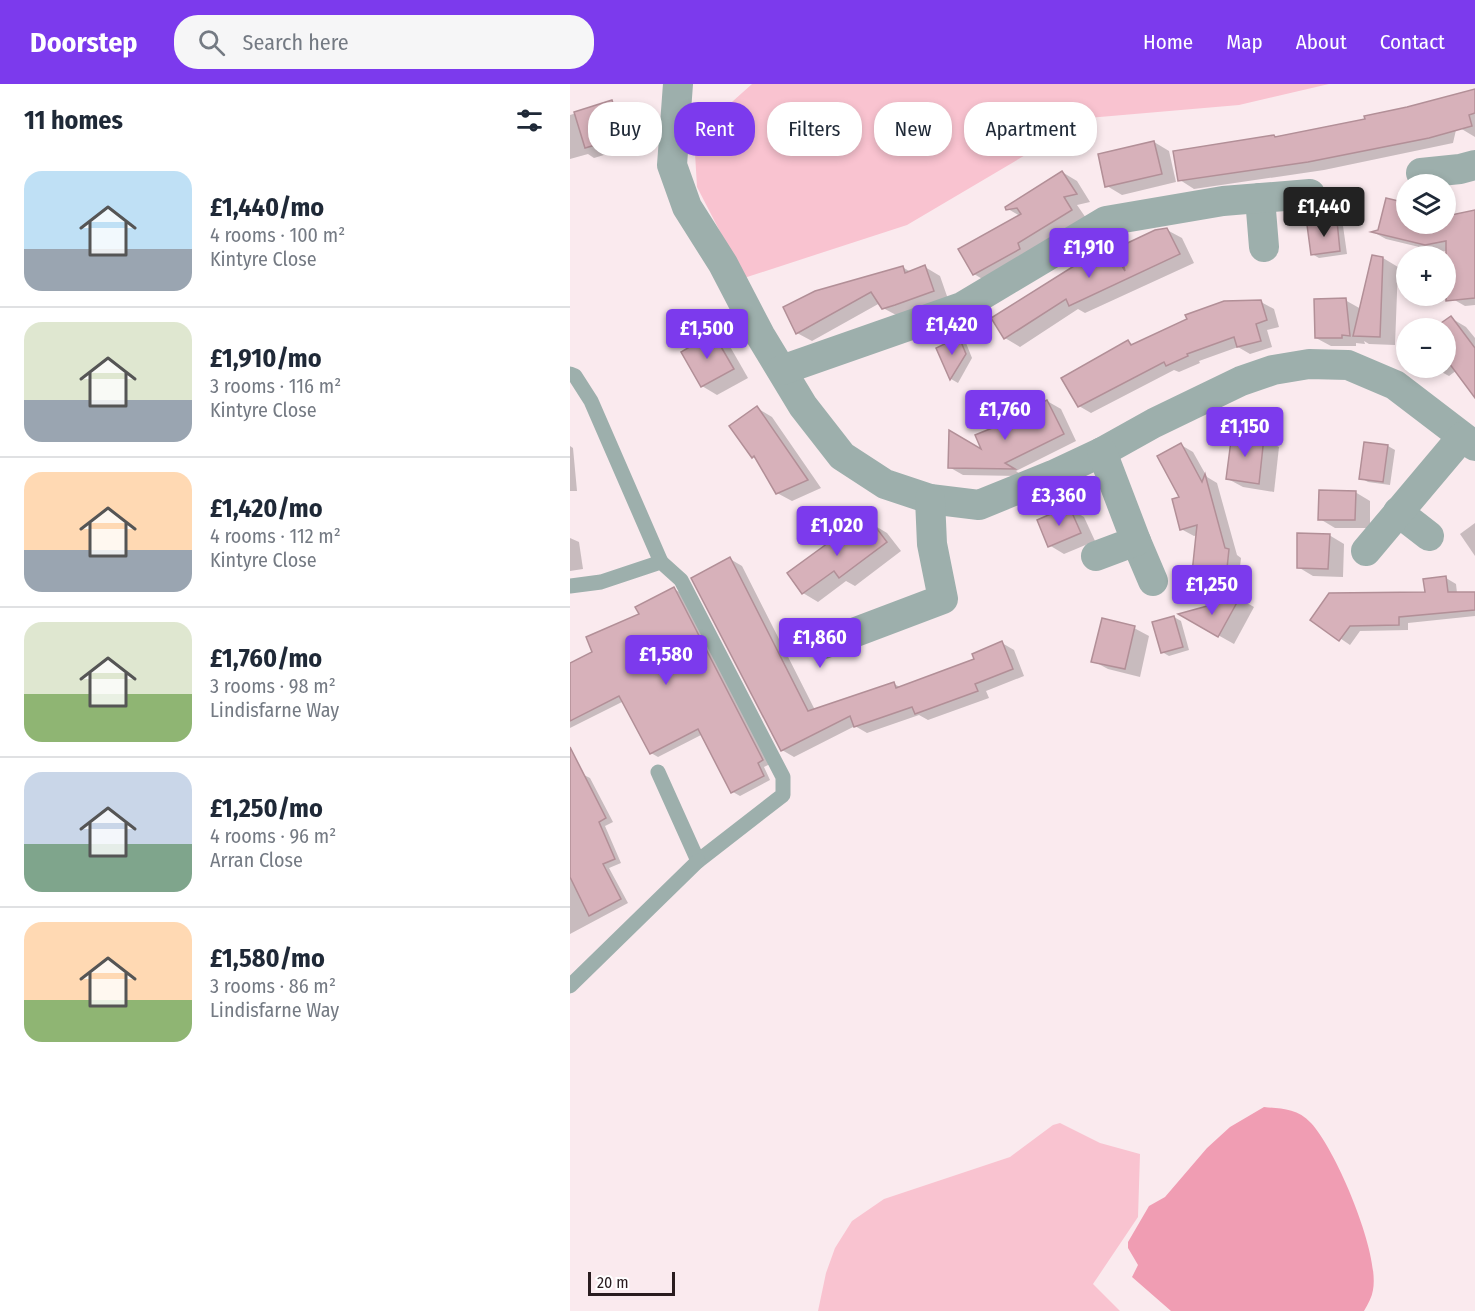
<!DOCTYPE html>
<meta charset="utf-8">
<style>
body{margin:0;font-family:"Fira Sans Condensed",sans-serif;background:#f6f6f7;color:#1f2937;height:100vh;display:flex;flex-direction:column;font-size:22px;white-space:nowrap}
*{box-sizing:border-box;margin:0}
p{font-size:20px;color:#747a83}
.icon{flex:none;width:33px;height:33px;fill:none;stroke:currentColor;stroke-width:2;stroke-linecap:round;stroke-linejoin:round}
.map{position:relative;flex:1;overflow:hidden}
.side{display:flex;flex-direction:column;background:#fff;width:570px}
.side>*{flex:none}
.guide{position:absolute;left:18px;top:18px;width:570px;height:54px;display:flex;gap:12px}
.tools{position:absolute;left:826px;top:90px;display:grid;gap:12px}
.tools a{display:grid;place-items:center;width:60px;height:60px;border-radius:50%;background:#fff;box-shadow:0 3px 9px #0003;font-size:30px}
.scale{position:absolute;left:18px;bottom:15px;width:87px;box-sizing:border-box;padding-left:6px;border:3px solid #291c1f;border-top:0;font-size:16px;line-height:21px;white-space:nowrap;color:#291c1f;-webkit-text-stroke:4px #fff;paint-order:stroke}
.price{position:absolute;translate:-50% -51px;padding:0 14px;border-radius:6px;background:#7c3aed;color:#fff;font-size:20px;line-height:39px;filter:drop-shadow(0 2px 3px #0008)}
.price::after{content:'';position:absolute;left:50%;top:36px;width:18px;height:14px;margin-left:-9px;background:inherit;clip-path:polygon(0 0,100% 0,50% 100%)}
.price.selected{background:#222;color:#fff}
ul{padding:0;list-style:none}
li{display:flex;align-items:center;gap:18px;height:150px;padding:0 24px}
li+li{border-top:2px solid #e0e1e3}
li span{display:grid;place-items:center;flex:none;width:168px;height:120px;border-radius:18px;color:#555}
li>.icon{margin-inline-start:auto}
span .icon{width:72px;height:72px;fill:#fffc;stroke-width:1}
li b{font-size:26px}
h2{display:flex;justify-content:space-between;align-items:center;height:72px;padding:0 24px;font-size:26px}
.pill{padding:0 21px;border-radius:24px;background:#fff;box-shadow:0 3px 9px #0003;font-size:21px;line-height:54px}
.pill.selected{background:#7c3aed;color:#fff}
header{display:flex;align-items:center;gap:36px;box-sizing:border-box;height:84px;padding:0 30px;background:#7c3aed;color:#fff}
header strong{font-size:28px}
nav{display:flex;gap:33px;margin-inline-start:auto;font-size:21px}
.search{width:420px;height:54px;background:#f6f6f7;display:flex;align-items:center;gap:15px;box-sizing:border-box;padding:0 21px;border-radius:24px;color:#747a83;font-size:22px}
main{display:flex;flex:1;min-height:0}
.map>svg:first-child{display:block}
.green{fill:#f9c3d0}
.water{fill:#f09db3}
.shadow{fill:#0003}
.building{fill:#d7b1ba;stroke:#b28f97;stroke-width:1.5}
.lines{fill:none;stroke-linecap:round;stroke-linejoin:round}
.lane{stroke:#9dafac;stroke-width:15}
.street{stroke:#9dafac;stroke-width:30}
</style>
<header>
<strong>Doorstep</strong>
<div class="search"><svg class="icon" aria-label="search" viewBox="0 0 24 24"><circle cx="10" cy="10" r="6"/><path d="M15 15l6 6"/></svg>Search here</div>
<nav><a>Home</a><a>Map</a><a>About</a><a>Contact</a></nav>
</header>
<main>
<section class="side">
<h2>11 homes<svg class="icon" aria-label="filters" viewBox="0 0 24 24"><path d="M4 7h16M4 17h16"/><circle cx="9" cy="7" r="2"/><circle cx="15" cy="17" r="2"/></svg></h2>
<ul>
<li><span style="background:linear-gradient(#bfe0f5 65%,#9aa5b1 0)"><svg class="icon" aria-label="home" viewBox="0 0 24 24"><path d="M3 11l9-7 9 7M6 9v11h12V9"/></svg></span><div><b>£1,440/mo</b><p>4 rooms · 100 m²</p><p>Kintyre Close</p></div></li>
<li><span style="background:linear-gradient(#dfe7d0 65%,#9aa5b1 0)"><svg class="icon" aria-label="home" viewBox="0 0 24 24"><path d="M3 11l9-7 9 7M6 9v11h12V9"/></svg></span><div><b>£1,910/mo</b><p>3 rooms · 116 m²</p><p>Kintyre Close</p></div></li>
<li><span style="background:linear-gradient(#ffd9b3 65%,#9aa5b1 0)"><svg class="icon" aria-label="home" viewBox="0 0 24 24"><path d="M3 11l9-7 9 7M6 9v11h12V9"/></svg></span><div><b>£1,420/mo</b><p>4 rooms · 112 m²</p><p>Kintyre Close</p></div></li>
<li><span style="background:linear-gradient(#dfe7d0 60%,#8fb573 0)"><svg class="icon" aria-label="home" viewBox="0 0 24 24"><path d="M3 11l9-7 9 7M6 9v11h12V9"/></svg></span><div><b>£1,760/mo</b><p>3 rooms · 98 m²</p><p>Lindisfarne Way</p></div></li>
<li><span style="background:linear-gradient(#c9d6e8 60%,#7fa58c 0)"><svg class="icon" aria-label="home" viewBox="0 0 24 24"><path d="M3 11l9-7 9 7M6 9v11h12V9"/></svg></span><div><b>£1,250/mo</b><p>4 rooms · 96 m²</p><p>Arran Close</p></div></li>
<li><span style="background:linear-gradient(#ffd9b3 65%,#8fb573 0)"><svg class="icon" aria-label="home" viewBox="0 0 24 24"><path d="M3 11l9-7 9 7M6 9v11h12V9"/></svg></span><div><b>£1,580/mo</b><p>3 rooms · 86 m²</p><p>Lindisfarne Way</p></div></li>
</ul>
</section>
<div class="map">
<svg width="905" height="1227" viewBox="0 0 905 1227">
<rect width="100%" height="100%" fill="#faeaee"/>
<!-- green -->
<g class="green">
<path d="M182 0H759L669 21 518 34 337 141 174 194 127 103 124 52Z"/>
<path d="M490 1039 530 1059 570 1070 568 1133 523 1200 550 1227H248L256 1189 265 1164 282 1137 314 1115 440 1073 483 1041Z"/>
</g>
<!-- water -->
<path class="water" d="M694 1023C711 1025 727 1024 741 1039 766 1066 810 1169 803 1206 802 1213 798 1220 794 1227H601L562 1193 568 1181 558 1164V1158L579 1122 595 1113 637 1064 660 1043Z"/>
<!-- shadow -->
<g class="shadow">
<path d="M905 6V53L890 44 888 37 883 59 754 86 624 105 610 96 706 54 796 36Z"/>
<path d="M42 18 57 27 67 61 24 74 18 70 0 75V31Z"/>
<path d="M584 58 599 67 606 98 552 111 537 102Z"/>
<path d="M492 88 507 97 520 118 507 121 516 134 419 199 404 190 450 132 438 125Z"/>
<path d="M837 120V140H876V134L905 128V221L895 222 881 214 876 167 870 168 816 155 805 149 810 148Z"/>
<path d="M766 138 773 142 777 170 749 174 742 170Z"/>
<path d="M597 146 612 154 624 179 515 229 508 225 450 263 435 254 538 170 542 168 554 175Z"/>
<path d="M813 174 828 183 825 261 799 260 794 257 795 260 786 259V262H761L746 254 775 216 791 225Z"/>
<path d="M332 183 341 188 355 183 370 192 378 215 328 232 313 224 310 219 242 257 227 249Z"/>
<path d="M691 218 704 225 709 243 697 246 702 263 680 270 668 263 629 277 630 279 609 288 604 286 521 329 509 322 558 258 564 261Z"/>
<path d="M881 234 896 243 905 254V304L887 286 879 292 864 284H876V244H867Z"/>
<path d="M143 251 158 259 178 294 147 311 132 302Z"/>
<path d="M389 255 396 259 402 274 388 299 381 295 368 264Z"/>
<path d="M477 317 491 325 506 357 446 387 453 392 393 391 379 383 414 368Z"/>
<path d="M187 324 202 333 251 404 222 417 207 409 187 375 183 373Z"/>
<path d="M664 351 694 354 709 363 704 408 673 403 658 395Z"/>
<path d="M611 361 623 368 637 393 647 399 667 471 671 474 668 500 636 496 624 489 628 451 624 452 611 445Z"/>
<path d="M0 362 3 364 7 407H0Z"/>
<path d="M818 362 825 366 820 401 798 398 791 394Z"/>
<path d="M785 408 800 417V444H765L750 435Z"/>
<path d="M499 424 514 433 525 457 494 470 479 461Z"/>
<path d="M905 439V472L890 450Z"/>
<path d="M302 440 317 449 331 467 285 502 276 497 248 518 233 509 219 490 280 445 289 450Z"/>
<path d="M759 451 774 460 773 493 743 492 728 483Z"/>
<path d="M0 454 9 458 13 485 0 487Z"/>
<path d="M160 475 172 482 245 626 324 600 330 603 406 576 432 559 444 566 454 592 416 607 419 614 358 636 349 631 297 649 285 642 224 673 212 666Z"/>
<path d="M876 494 886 500 887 509H905V532L838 539V546L790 547 780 561 742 535 856 510Z"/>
<path d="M104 505 111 509 200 680 194 683 200 696 170 712 163 708 133 650 88 673 81 669 54 617 0 644V581L24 568Z"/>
<path d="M670 515 684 523 664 560 612 531Z"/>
<path d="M604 533 611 537 619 566 599 572 592 568Z"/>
<path d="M564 544 579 552 570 593 538 585 523 577Z"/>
<path d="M0 684 20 694 43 738 35 742 51 779 39 784 58 819 0 850Z"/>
</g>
<!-- building -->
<g class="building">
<path d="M905 5V29L899 31 902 42 859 54 738 78 608 97 603 67 704 51 705 53 795 35 794 32 837 23Z"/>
<path d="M42 16 53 53 15 64 4 28Z"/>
<path d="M584 57 592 90 535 103 528 70Z"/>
<path d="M492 87 507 110 494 113 502 126 448 159 450 165 403 191 388 165 451 130 447 124 436 126 435 123Z"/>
<path d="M816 114 837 119V140H876V132L905 126V214L876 217V157L855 161 801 148 808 146Z"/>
<path d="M767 137 770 167 741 171 737 141Z"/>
<path d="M597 144 610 170 499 222 496 215 434 255 421 234 504 182 536 167 537 169 542 166 555 187 549 163 585 146Z"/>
<path d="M802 171 813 173 810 253 783 252Z"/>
<path d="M355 181 364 207 325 221 312 225 301 208 226 250 213 223 245 207 333 182 335 189Z"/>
<path d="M776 214 780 252 772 251V254H745L744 215Z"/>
<path d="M691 216 697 236 686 240 691 257 667 263 664 253 617 270 618 272 596 282 594 278 508 323 491 294 558 256 561 261 617 235 615 231 654 217Z"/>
<path d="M881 232 905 264V314L876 275V244H864Z"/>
<path d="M143 249 164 285 131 303 111 268Z"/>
<path d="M389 253 396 270 380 296 366 264Z"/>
<path d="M477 316 494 350 435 379 445 385 378 384 379 346 411 365 405 351 457 330 455 327Z"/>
<path d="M187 322 238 396 206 410 184 372 182 374 159 342Z"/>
<path d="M662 349 694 353 689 400 656 395Z"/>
<path d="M794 358 818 361 813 398 789 395Z"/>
<path d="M611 359 632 398 635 390 655 464 659 465 656 494 622 489 627 441 610 446 602 415 609 413 587 372Z"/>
<path d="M749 406 786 407 785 436H748Z"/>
<path d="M499 422 511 449 478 463 467 436Z"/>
<path d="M302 438 317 458 269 494 264 487 232 510 217 489 280 443 285 451Z"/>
<path d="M727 449 760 450 758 485 727 484Z"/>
<path d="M160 473 238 627 324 598 326 604 404 575 402 570 432 557 443 585 405 600 408 607 345 630 342 623 284 643 280 632 211 667 121 494Z"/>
<path d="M876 492 878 508H905V526L829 533V541L780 542 769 557 740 536 759 509 855 508 853 495Z"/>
<path d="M104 503 193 676 188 679 194 692 161 709 128 645 80 670 49 612 0 637V579L22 568 16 553 69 530 65 523Z"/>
<path d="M670 513 648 553 608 530Z"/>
<path d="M604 532 613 563 591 569 582 538Z"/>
<path d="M532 534 565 542 555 585 521 578Z"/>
<path d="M0 663 36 734 29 738 45 775 33 780 51 815 19 832 0 793Z"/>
</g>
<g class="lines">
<!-- lane -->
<g class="lane">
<path d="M0 290 5 292 21 317 91 478"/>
<path d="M0 502 31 498 91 478 111 496 213 693V711L128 777 88 688"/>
<path d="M0 902 128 777"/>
</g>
<!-- street -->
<g class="street">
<path d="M108 0 102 81 117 123 153 180 190 251 233 322 272 372 315 400 360 415 409 421 483 391 532 368 584 339 671 297 703 286 739 280 778 281 825 301 905 362"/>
<path d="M851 89 890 85 905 81"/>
<path d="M690 114 694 163"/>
<path d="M212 286 392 223 536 137 653 117 740 110"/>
<path d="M828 428 859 452"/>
<path d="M566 457 583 497"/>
<path d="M796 467 892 353"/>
<path d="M526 472 566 457 532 368"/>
<path d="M254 560 373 515 362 460 360 415"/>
</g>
</g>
</svg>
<div class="tools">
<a><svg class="icon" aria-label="layers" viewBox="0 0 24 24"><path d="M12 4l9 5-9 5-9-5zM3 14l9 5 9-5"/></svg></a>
<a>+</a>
<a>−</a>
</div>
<div class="scale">20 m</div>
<b class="price selected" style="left:754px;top:154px">£1,440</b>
<b class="price" style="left:519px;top:195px">£1,910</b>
<b class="price" style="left:382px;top:272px">£1,420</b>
<b class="price" style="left:137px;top:276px">£1,500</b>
<b class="price" style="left:435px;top:357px">£1,760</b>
<b class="price" style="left:675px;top:374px">£1,150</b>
<b class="price" style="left:489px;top:443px">£3,360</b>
<b class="price" style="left:267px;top:473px">£1,020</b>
<b class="price" style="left:642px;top:532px">£1,250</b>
<b class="price" style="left:250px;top:585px">£1,860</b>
<b class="price" style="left:96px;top:602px">£1,580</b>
<div class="guide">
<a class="pill">Buy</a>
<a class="pill selected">Rent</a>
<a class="pill">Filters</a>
<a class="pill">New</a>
<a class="pill">Apartment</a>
</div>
</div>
</main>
